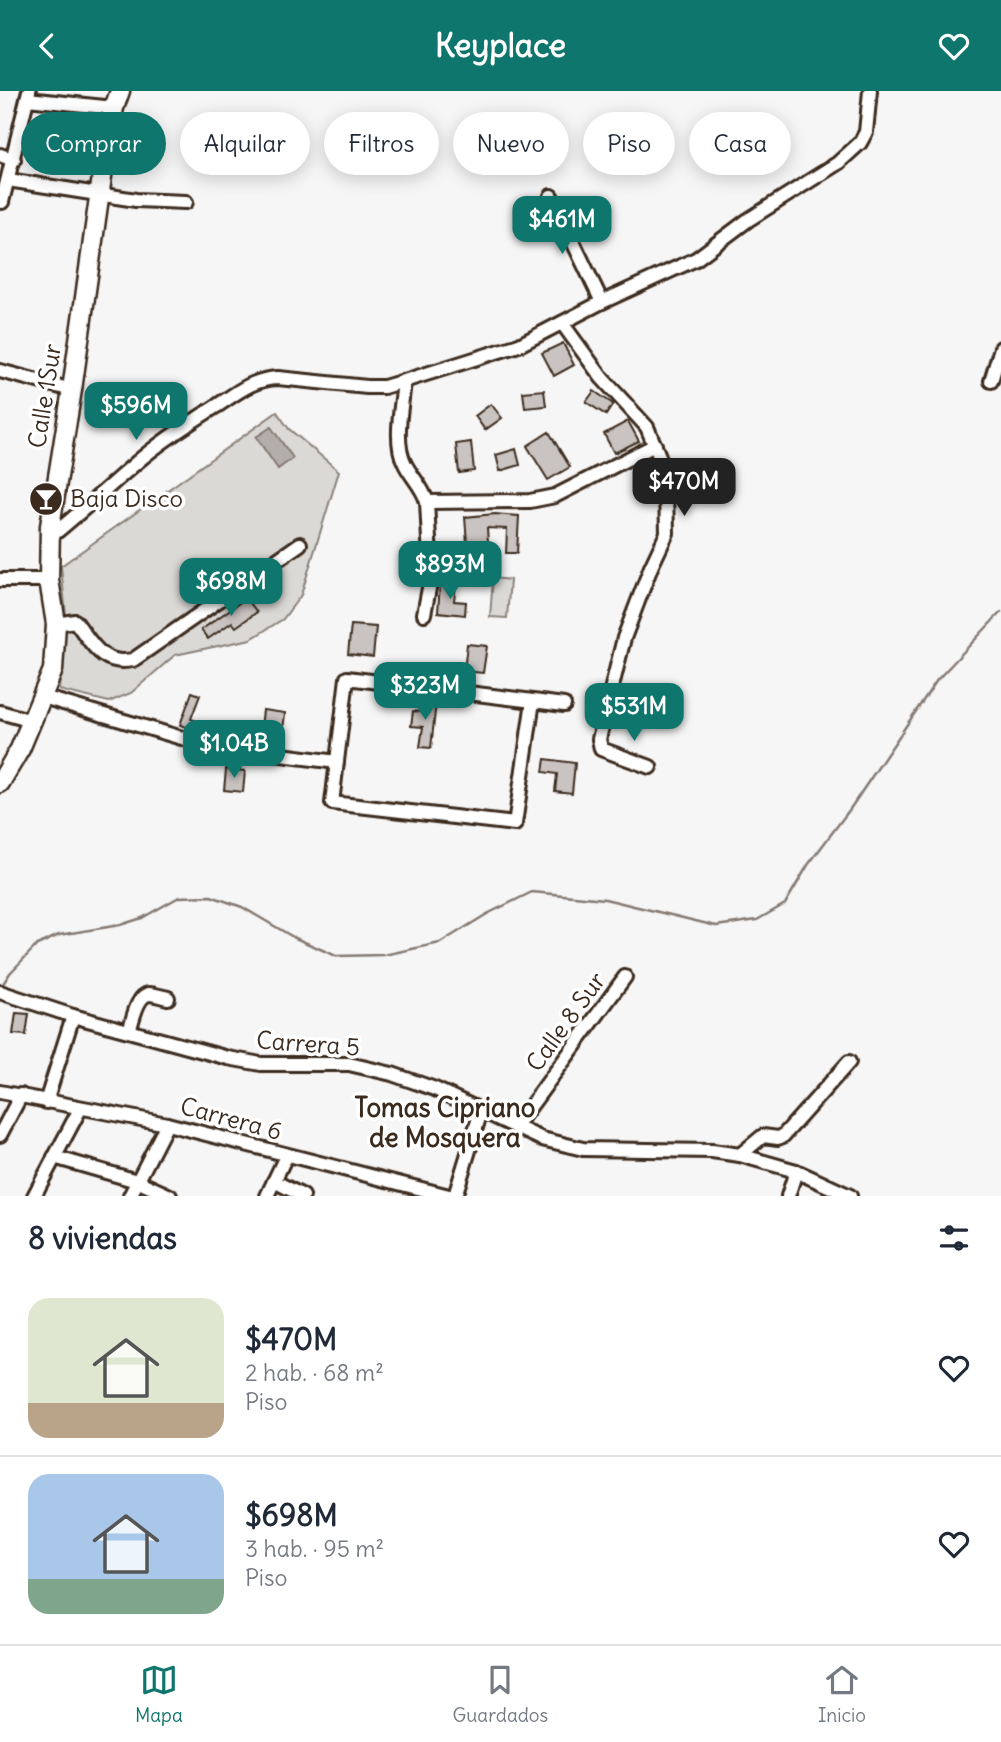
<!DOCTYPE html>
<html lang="es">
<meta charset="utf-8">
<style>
body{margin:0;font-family:Delius,sans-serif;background:#f2f2f3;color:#1f2937;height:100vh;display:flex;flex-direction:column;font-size:26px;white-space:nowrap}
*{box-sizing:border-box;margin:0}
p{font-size:23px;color:#747a83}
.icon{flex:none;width:38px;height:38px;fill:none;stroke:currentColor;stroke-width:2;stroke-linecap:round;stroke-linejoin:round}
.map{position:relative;height:1105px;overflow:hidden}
.panel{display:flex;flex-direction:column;background:#fff;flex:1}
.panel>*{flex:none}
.banner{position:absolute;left:21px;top:21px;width:959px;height:63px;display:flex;gap:14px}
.price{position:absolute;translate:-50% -60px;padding:0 16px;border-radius:14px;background:#0f766e;color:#fff;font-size:23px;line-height:46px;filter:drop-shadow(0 2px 4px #0008)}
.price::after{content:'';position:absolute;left:50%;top:42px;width:21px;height:16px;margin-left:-10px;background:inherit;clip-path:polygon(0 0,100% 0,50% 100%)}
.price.selected{background:#222;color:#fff}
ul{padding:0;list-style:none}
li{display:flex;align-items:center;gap:21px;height:175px;padding:0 28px}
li+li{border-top:2px solid #e0e1e3}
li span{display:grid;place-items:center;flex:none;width:196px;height:140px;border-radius:21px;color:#555}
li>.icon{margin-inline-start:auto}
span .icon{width:84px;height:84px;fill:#fffc;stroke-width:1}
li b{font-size:30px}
h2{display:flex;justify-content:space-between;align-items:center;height:84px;padding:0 28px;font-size:30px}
.chip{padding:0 24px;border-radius:32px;background:#fff;box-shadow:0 4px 18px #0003;font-size:24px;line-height:63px}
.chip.selected{background:#0f766e;color:#fff}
header{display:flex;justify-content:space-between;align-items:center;height:91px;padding:0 28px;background:#0f766e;color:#fff;font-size:32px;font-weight:700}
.menu{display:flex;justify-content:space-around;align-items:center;height:98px;border-top:2px solid #e0e1e3;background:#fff;font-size:19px;color:#747a83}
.menu a{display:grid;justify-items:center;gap:4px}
.menu .selected{color:#0f766e}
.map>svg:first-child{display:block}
.green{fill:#dbd9d6;stroke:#8b827a;stroke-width:2}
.water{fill:#b4aeaa;stroke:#847972;stroke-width:2}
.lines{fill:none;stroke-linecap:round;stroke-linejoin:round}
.stream{stroke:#847972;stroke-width:2.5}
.building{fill:#c9c3c1;stroke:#3b2a1e;stroke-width:2}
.minor-casing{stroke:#3b2a1e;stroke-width:18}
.highway-casing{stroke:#3b2a1e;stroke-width:23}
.minor{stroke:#fff;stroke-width:12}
.highway{stroke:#fff;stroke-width:18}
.labels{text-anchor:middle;stroke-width:7;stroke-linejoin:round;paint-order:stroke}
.street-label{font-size:24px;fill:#3b2a1e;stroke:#fff}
.poi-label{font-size:24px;fill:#3b2a1e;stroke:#fff;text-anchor:start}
.neighbourhood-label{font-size:26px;font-weight:bold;fill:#3b2a1e;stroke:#fff}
</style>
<header><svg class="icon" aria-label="back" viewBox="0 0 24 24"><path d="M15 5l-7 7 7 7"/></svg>Keyplace<svg class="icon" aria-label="heart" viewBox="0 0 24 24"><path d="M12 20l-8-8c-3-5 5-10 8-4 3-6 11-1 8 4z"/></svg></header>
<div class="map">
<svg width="1001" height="1105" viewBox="0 0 1001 1105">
<rect width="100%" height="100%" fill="#f7f6f6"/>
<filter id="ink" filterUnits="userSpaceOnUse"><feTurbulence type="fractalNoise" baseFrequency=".0143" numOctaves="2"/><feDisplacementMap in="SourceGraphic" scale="14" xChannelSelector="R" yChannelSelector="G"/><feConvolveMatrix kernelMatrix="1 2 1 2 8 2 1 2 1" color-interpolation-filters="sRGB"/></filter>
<g filter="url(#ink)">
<!-- green -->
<g class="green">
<path d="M277 321 289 338 339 380 301 504 283 528 251 548 175 564 131 602 109 611 59 599 66 524 61 475Z"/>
<path d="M493 487 510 489 507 527 490 526Z"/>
</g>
<!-- water -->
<path class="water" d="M271 336 293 367 278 378 256 346Z"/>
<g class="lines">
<!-- stream -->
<path class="stream" d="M1 896 10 882 37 854 59 844 120 834 142 827 179 806 211 805 242 816 293 846 336 865 384 864 440 852 487 823 532 801 605 808 716 835 757 829 785 813 808 774 850 718 937 589 1001 521"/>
</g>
<!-- building -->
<g class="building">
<path d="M563 252 574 274 554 285 542 262Z"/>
<path d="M544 299 546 315 525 317 523 301Z"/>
<path d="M594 300 613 313 606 324 586 311Z"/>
<path d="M491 313 502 327 485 339 475 325Z"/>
<path d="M628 330 639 350 614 362 604 343Z"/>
<path d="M549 341 570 376 548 389 527 355Z"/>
<path d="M471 351 474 380 459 382 456 353Z"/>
<path d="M516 358 520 374 500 380 496 364Z"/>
<path d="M495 423 519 425 517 462H506L507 438 487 437 488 451 467 452 465 426Z"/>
<path d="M440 493 456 494 454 510 466 511 465 524 438 521Z"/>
<path d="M246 507 257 521 236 536 232 531 208 548 201 539Z"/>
<path d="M351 534 376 536 373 566 348 563Z"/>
<path d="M467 553 487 555 483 582 464 580Z"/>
<path d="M192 601 200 604 191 628 200 631 197 640 180 634Z"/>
<path d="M422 609 436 611 431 657 420 656 423 636 411 635 413 620 421 621Z"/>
<path d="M263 619 285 622 282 649 260 646Z"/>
<path d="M545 668 575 672 572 702 555 700 557 683 543 681Z"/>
<path d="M226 678 245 680 243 701 224 699Z"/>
<path d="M16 922 29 923 26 944 13 943Z"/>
</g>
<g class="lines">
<!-- minor casing -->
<g class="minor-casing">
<g id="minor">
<path d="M27 8 114 17"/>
<path d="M0 64 14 69"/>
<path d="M8 89 136 109 186 111"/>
<path d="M551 105 602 211"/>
<path d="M0 110 2 111 29 0"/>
<path d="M562 232 602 287 647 336 659 365 666 399 667 442 651 476 624 547 599 648 601 658 650 676"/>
<path d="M0 280 72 299"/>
<path d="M404 290C402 315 393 351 405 373 412 387 423 396 427 411L431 487 424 523"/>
<path d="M991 290 1001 257"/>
<path d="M427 411 530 410 555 405 655 354"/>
<path d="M49 447C79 423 107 397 136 372 160 351 188 333 215 316 237 302 252 288 278 287L367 296H384L404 290 519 254 602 211 696 168 748 129 838 72 860 52 866 41 870 0"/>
<path d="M0 489H49"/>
<path d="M56 533 75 530C92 552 101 575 133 569L300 453"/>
<path d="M43 606 209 655 337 671"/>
<path d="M533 610 515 733 332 712 347 587 533 610 564 614"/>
<path d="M0 621 32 630"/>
<path d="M0 901 73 925 228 967 261 973H349L392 983 435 998 542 1048 583 1058 712 1060 740 1064 796 1080 850 1105"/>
<path d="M129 940C133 930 136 905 149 903 154 903 162 906 168 907"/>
<path d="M0 1001 167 1033 449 1105"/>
<path d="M46 1011 73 925"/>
<path d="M516 1035 625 886"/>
<path d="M0 1044 21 1004"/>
<path d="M740 1064 763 1045 778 1047 783 1045 849 971"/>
<path d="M54 1066 137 1090 170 1105"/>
<path d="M274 1090 303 1105"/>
<path d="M34 1105 80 1018"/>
<path d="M130 1105 167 1033"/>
<path d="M267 1105 286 1065"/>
<path d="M455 1105 481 1020"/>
<path d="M788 1105 796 1080"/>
</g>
</g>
<!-- highway casing -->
<g class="highway-casing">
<path id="highway" d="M0 692 20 658 53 579 56 533 49 489 50 435 72 299 106 57 114 17 120 0"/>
</g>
<!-- minor -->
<use href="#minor" class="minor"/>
<!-- highway -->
<use href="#highway" class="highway"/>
</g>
</g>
<!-- icons -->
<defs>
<g id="bar-disc" transform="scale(1.75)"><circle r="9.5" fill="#3b2a1e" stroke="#fff"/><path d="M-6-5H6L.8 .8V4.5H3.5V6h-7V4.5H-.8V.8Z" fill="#fff"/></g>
</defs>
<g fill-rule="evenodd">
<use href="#bar-disc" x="46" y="408"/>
</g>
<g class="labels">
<!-- street labels -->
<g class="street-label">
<text transform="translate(45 305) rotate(-81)" y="8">Calle 1Sur</text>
<text transform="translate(566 931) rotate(-54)" y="8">Calle 8 Sur</text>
<text transform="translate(308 953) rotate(4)" y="8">Carrera 5</text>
<text transform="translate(231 1028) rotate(15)" y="8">Carrera 6</text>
</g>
<!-- poi labels -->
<g class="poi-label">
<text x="70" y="416">Baja Disco</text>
</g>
<!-- neighbourhood labels -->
<g class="neighbourhood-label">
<text x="445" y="1026">Tomas Cipriano<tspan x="445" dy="30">de Mosquera</tspan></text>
</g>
</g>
</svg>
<b class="price" style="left:562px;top:165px">$461M</b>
<b class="price" style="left:136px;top:351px">$596M</b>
<b class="price selected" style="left:684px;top:427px">$470M</b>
<b class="price" style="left:450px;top:510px">$893M</b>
<b class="price" style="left:231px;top:527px">$698M</b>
<b class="price" style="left:425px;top:631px">$323M</b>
<b class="price" style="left:634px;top:652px">$531M</b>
<b class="price" style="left:234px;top:689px">$1.04B</b>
<div class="banner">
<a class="chip selected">Comprar</a>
<a class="chip">Alquilar</a>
<a class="chip">Filtros</a>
<a class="chip">Nuevo</a>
<a class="chip">Piso</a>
<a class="chip">Casa</a>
</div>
</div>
<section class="panel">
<h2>8 viviendas<svg class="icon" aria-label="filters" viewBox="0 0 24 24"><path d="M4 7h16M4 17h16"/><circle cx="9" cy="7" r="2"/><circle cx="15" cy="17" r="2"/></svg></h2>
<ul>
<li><span style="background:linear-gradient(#dfe7d0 75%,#b9a48a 0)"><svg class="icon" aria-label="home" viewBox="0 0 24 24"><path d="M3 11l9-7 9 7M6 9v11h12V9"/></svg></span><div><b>$470M</b><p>2 hab. · 68 m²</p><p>Piso</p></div><svg class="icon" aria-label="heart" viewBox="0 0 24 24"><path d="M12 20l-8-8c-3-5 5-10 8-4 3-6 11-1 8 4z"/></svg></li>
<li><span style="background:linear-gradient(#a9c7e8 75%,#7fa58c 0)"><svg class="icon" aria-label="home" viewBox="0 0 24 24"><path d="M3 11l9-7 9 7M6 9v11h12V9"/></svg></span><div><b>$698M</b><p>3 hab. · 95 m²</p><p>Piso</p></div><svg class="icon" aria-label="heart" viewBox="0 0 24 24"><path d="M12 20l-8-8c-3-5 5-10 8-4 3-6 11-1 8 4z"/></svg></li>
</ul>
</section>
<nav class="menu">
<a class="selected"><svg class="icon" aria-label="map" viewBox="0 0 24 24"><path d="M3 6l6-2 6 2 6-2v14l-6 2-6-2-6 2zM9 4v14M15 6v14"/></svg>Mapa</a>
<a><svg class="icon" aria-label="saved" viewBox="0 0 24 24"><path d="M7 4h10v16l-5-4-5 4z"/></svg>Guardados</a>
<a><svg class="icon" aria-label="home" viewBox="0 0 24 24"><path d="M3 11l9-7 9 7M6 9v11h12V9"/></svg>Inicio</a>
</nav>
